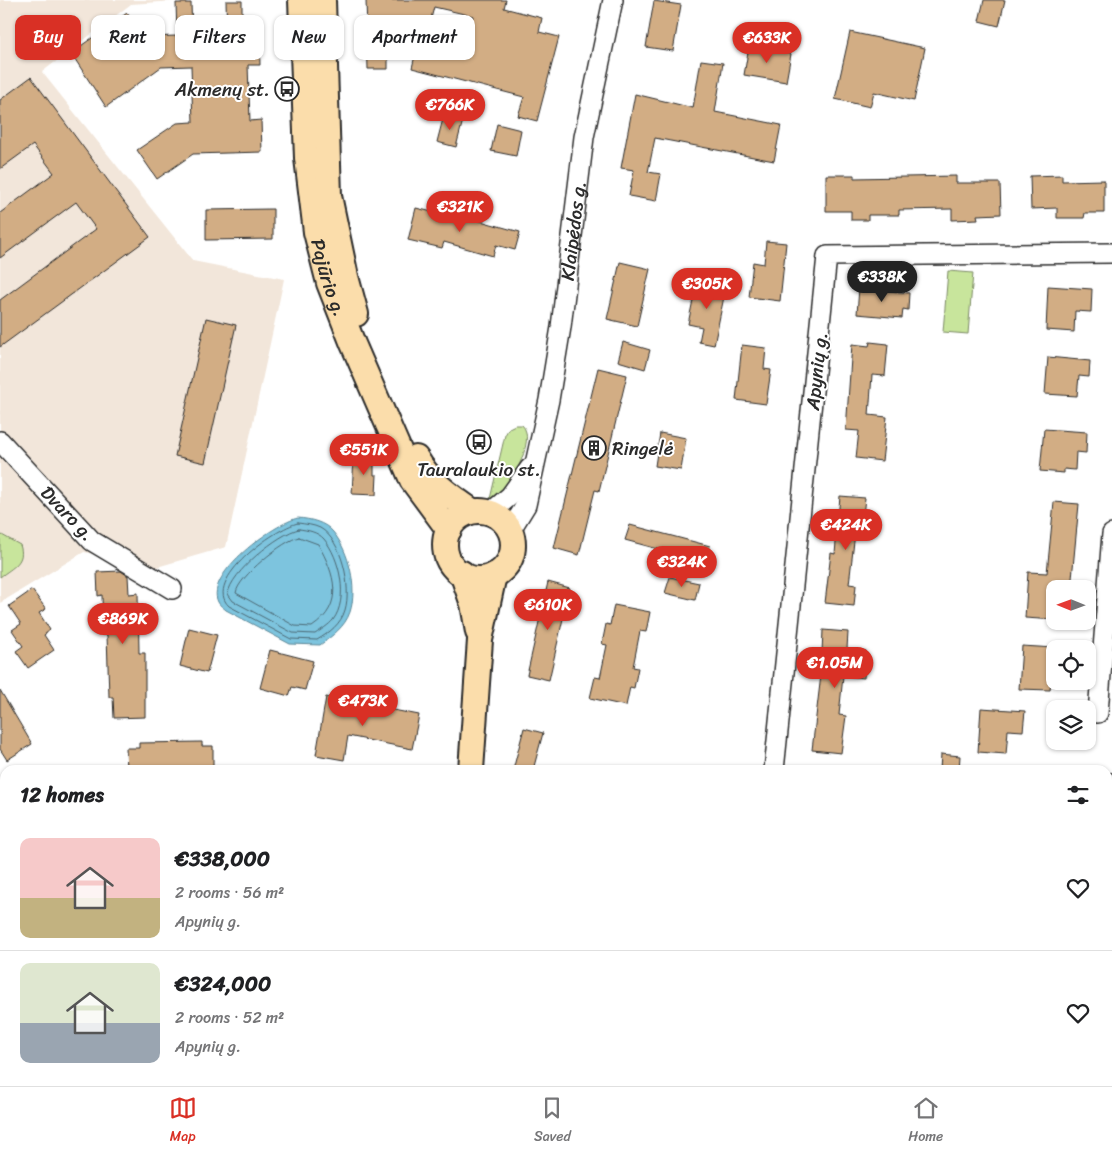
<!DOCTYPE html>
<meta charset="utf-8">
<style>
body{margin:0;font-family:Sriracha,sans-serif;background:#f2f2f2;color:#202124;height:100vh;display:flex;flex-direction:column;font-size:19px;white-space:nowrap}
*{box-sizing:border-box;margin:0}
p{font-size:16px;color:#757577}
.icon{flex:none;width:28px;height:28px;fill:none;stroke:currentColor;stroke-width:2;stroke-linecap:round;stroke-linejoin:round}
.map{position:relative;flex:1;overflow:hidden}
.details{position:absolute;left:0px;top:765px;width:1112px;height:321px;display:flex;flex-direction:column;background:#fff;border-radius:15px 15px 0 0;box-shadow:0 1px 4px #0004}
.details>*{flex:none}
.banner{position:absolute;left:15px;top:15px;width:500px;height:45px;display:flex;gap:10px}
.needle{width:32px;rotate:271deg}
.tools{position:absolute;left:1046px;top:580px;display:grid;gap:10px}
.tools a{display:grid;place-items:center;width:50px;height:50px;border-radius:10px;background:#fff;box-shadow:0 1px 4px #0004;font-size:25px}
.price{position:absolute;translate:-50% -42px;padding:0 11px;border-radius:18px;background:#d93025;color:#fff;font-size:16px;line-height:32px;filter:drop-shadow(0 1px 2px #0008)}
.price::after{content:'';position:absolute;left:50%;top:30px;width:15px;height:11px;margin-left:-8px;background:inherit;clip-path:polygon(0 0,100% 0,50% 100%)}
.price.on{background:#222;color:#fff}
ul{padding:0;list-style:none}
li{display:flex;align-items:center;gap:15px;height:125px;padding:0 20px}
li+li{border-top:1px solid #e0e0e0}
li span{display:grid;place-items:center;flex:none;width:140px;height:100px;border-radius:10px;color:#555}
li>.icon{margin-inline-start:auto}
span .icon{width:60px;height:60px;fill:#fffc;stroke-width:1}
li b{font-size:21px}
h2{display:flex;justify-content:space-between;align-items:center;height:60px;padding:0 20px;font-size:21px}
.tag{padding:0 18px;border-radius:10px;background:#fff;box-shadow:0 1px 4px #0004;font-size:18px;line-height:45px}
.tag.on{background:#d93025;color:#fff}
.dock{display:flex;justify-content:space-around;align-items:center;height:70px;border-top:1px solid #e0e0e0;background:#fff;font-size:14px;color:#757577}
.dock a{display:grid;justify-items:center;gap:2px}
.dock .on{color:#d93025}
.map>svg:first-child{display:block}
.built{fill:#f2e6da}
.green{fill:#c8e59c;stroke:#7a8864}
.water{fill:#7dc4de;stroke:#5c8796}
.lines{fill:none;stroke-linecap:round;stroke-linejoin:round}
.shore{stroke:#4c6873;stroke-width:1}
.building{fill:#d2ad84;stroke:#2b2b2b}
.minor-casing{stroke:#2b2b2b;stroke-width:22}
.major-casing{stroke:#2b2b2b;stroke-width:28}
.minor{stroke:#fff;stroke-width:19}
.major{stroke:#fbddab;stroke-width:24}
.labels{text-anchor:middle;stroke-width:4;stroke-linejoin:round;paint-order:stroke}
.poi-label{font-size:19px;fill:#2b2b2b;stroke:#fff;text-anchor:end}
.street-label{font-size:19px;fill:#2b2b2b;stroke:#fff}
</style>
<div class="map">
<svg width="1112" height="1086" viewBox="0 0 1112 1086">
<rect width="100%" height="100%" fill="#fff"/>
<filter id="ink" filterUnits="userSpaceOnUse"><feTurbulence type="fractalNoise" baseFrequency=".02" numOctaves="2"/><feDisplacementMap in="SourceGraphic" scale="10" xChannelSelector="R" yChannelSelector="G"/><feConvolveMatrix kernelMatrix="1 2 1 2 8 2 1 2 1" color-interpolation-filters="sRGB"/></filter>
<g filter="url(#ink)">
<!-- built -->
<path class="built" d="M0 0H190L131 4 42 72 193 261 284 279 226 547 157 567 84 552 0 603Z"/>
<!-- green -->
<g class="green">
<path d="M948 271 973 273 968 334 943 332Z"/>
<path d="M515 425H522C538 439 508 495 490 499L505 435 509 428Z"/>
<path d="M0 534 20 545C26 562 13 567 0 577Z"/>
<path d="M1108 992H1112V1086H788L796 1081H1108Z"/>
</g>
<!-- water -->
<path class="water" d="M298 518C310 519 325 522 333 532 349 551 358 588 350 612 345 627 332 636 320 645L290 644 226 610C224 608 219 605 218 602 204 574 275 523 298 518Z"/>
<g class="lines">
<!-- shore -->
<g class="shore">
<path d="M298 523C305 524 314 525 320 528 342 540 352 587 345 610 341 624 329 633 317 640L291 639 229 606C202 581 275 528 298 523Z"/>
<path d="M299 529C307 530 318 532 324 539 340 558 349 599 333 620 329 625 321 630 315 634L293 633 233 601 228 594C230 573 279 533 299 529Z"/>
<path d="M299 537 318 544C335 574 345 605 312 627L295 626 236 593C238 577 284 540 299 537Z"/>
</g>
</g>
<!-- building -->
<g class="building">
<path d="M366 0H506L504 8 542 18 539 32 559 37 537 121 518 116 524 97 412 68 418 43 463 55 473 16 434 7 425 42 388 32V69H368Z"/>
<path d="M984 0H1005L999 26 979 21Z"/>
<path d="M226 1H242V35L259 34 260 65H248L250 121 261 120 262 152 193 154 157 179 137 150 177 123 193 122 191 66 161 67 106 107 71 53 127 13 144 37 177 36 176 3H191L192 36 227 35Z"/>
<path d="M654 1 681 5 673 51 646 47Z"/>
<path d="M850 32 925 48 914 101 874 92 870 107 835 99Z"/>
<path d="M749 46 791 54 786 82 744 75Z"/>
<path d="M701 60 723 63 715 112 781 125 774 161 655 138 648 172 661 174 656 201 629 196 634 170 621 168 635 94 693 108Z"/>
<path d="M31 77 150 237 0 347V300L96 229 76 202 0 258V213L54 173 33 145 0 169V100Z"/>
<path d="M444 115 463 120 456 147 437 142Z"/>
<path d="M497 124 521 130 516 156 491 151Z"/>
<path d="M826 175H854V178L956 176V183H1000L1001 214 977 215 978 219 952 220V209L899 210V215H868V220H851V211H826Z"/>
<path d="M1062 175V181L1104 180V213H1085L1084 218H1057V208L1031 209 1030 176Z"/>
<path d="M416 208 465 220 466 217 520 232 515 250 496 245 493 256 444 242 442 248 408 240Z"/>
<path d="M273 209V239L206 240V210Z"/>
<path d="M766 241 786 243 780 301 749 297 753 262 764 264Z"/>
<path d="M620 262 650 269 637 326 607 319Z"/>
<path d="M697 281 726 287 714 345 699 342 702 327 688 324Z"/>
<path d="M1048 286 1092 289 1091 312 1075 311 1074 332 1046 330Z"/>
<path d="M859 288 909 293 908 310 903 309 902 318 857 314Z"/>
<path d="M206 318 236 325 205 463 175 456Z"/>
<path d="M623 342 650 350 645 369 618 361Z"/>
<path d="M870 342 888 344 885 376 872 375 869 415 887 417 882 461 856 458 859 431 846 430 852 344 869 346Z"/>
<path d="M742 345 766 348 764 369 771 370 766 404 736 400Z"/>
<path d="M1048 357 1090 361 1089 377 1079 376 1077 396 1045 394Z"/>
<path d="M598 368 627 375 599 491 595 490 579 555 554 548Z"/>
<path d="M1044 429 1087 432 1086 453 1076 452 1075 470 1064 469V473L1040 471Z"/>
<path d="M660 433 686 438 681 470 655 466Z"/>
<path d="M354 456 374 457V475H377L376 495 352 494Z"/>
<path d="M840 496 865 498 863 515 870 516 869 531H864L863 534 855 533 849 584 856 585 854 606 825 603 831 553 835 554Z"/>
<path d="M1054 502 1079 504 1071 589H1055V620L1025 618 1028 572 1047 573Z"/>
<path d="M630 525 710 546 706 562 625 540Z"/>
<path d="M121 571 128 576 129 594 138 593 139 653H145V717L114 718 113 697H109L107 635H103L102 595 98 596 97 572Z"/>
<path d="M670 577 699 583 695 600 665 593Z"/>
<path d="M548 582 570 588 549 680 527 675Z"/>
<path d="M32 590 46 609 39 613 50 630 44 635 54 650 28 668 16 651 23 646 12 630 21 624 9 606Z"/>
<path d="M614 605 650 612 646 632 640 631 633 667 638 668 634 688 630 687 626 706 590 698 595 677 600 678 607 645 602 644 606 624 610 625Z"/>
<path d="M189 628 217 635 207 673 180 666Z"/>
<path d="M823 630 848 632 847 649 866 651 864 678 843 676 839 715 846 716 841 753 812 750 821 675Z"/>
<path d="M1022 646 1055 648V670H1052L1050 690 1019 689Z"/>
<path d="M270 650 313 661 305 690 292 687 289 696 260 688Z"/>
<path d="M0 690 32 744 7 760 0 749Z"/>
<path d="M326 697 419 715 412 749 348 736 344 760 316 755Z"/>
<path d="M981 708 1025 711 1023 731 1008 730 1006 754 978 752Z"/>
<path d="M524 728 543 733 533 770H513Z"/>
<path d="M202 742V746H213V770H127L126 748H139V743Z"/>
<path d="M941 754 960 756 959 770H940Z"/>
</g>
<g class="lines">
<!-- minor casing -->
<g class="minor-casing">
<g id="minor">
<path d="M0 441 92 541 172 589"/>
<path d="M490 513 510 496 530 468"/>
<path id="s1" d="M510 531 526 505 549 400 561 327 584 137 613 0"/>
<path d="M1098 713 1112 534"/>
<path d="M774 770 827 256 1112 253"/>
<path d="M1108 784 1112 783"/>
<path d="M642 1086 647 1081"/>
</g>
</g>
<!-- major casing -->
<g class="major-casing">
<g id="major">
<path id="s2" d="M301 0 307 158 316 232 329 283 353 344 412 480 449 530"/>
<path d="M323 0 329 196 346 277 356 314"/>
<path d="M416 458C430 482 450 496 472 511"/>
<circle cx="479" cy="545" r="34"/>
<path d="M462 573 473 604 478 632"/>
<path d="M471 770 480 640 494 575"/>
<path d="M420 1086 421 1081"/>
</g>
</g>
<!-- minor -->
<use href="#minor" class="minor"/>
<!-- major -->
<use href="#major" class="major"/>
</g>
</g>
<!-- icons -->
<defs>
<g id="bus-ring" transform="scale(1.25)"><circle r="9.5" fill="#fff" stroke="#2b2b2b" stroke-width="1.5"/><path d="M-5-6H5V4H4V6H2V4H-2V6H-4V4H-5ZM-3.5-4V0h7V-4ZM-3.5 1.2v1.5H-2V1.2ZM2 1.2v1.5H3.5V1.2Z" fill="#2b2b2b"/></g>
<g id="building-ring" transform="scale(1.25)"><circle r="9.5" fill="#fff" stroke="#2b2b2b" stroke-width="1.5"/><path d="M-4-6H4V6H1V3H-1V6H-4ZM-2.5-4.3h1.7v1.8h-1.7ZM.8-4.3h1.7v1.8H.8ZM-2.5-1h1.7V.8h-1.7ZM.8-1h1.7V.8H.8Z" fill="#2b2b2b"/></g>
</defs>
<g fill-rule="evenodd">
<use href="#bus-ring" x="287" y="89"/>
<use href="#bus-ring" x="479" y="442"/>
<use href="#building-ring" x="594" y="448"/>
</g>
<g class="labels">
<!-- poi labels -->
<g class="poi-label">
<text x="270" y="96">Akmenų st.</text>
<text x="612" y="455" text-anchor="start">Ringelė</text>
<text x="479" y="476" text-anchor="middle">Tauralaukio st.</text>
</g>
<!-- street labels -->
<g class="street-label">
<text dy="7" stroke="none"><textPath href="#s1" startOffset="309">Klaipėdos g.</textPath></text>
<text dy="7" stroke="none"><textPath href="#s2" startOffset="280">Pajūrio g.</textPath></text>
<text transform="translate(816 371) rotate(-84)" y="7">Apynių g.</text>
<text transform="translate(68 513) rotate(46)" y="7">Dvaro g.</text>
</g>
</g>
</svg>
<div class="tools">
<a><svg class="needle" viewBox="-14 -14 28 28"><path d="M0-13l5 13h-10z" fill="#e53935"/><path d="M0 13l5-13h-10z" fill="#757577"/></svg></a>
<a><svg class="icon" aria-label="locate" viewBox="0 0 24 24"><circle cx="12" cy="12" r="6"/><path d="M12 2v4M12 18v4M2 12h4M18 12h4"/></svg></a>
<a><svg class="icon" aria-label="layers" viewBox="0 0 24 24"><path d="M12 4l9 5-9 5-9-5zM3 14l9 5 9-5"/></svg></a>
</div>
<b class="price" style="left:767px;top:64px">€633K</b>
<b class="price" style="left:450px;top:131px">€766K</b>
<b class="price" style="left:460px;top:233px">€321K</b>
<b class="price on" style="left:882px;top:303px">€338K</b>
<b class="price" style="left:707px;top:310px">€305K</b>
<b class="price" style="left:364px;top:476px">€551K</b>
<b class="price" style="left:846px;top:551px">€424K</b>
<b class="price" style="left:682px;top:588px">€324K</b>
<b class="price" style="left:548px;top:631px">€610K</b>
<b class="price" style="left:123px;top:645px">€869K</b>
<b class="price" style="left:835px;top:689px">€1.05M</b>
<b class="price" style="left:363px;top:727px">€473K</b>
<div class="banner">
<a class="tag on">Buy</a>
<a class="tag">Rent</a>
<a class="tag">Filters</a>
<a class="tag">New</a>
<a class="tag">Apartment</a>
</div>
<section class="details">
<h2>12 homes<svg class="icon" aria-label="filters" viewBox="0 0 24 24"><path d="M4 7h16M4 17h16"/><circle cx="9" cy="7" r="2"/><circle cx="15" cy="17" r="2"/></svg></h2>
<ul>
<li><span style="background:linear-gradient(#f6c9c9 60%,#c2b280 0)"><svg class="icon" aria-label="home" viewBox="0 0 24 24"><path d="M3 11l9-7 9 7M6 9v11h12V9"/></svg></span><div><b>€338,000</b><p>2 rooms · 56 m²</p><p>Apynių g.</p></div><svg class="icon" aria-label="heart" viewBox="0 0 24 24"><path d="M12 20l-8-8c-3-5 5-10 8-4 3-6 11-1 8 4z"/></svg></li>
<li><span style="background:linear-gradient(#dfe7d0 60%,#9aa5b1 0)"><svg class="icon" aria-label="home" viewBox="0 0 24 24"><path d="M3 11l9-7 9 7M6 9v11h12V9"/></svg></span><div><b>€324,000</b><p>2 rooms · 52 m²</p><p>Apynių g.</p></div><svg class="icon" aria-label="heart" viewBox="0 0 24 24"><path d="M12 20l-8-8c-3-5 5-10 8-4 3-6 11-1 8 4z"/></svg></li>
</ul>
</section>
</div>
<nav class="dock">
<a class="on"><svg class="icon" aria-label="map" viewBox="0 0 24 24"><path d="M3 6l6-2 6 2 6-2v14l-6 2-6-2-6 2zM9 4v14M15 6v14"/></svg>Map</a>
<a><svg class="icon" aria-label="saved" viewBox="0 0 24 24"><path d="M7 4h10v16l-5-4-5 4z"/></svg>Saved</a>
<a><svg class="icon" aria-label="home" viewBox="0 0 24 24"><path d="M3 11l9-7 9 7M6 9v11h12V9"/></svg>Home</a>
</nav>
